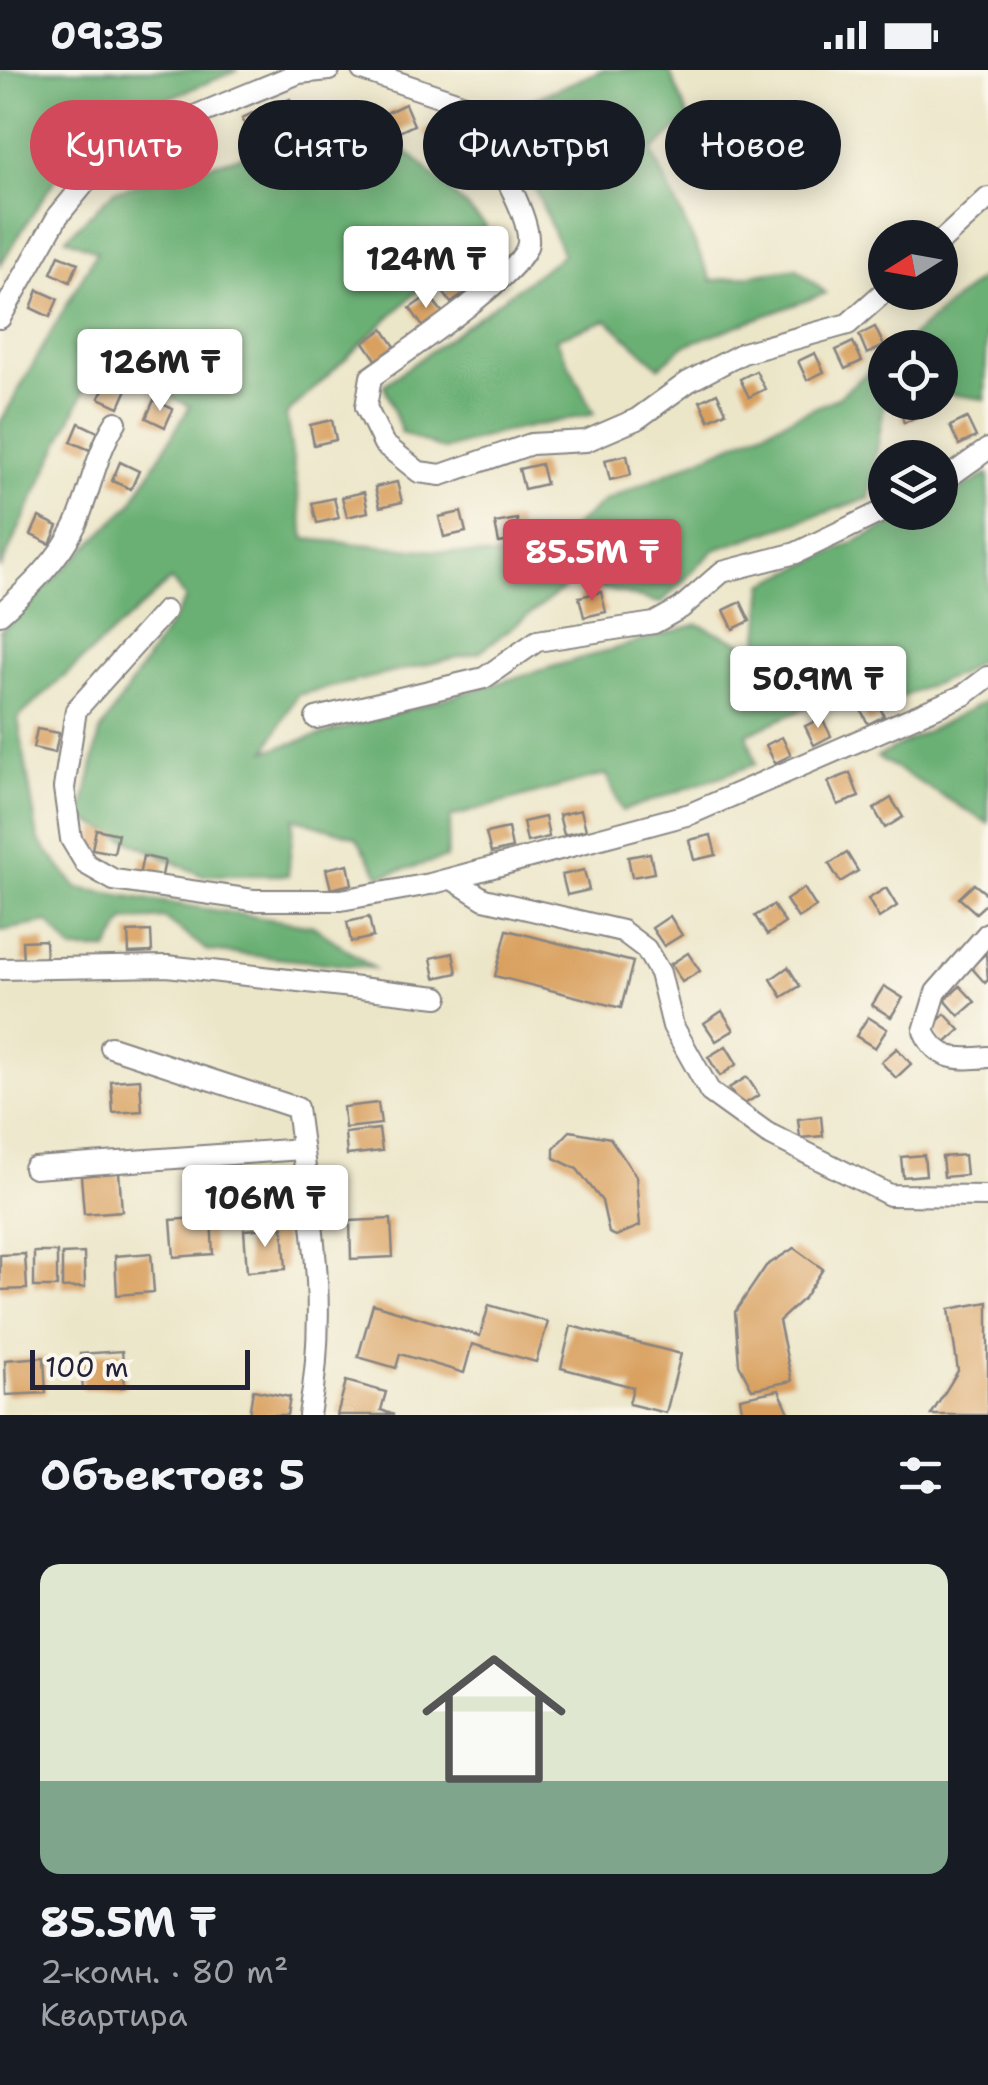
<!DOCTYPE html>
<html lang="ru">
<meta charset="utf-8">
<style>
body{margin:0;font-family:"Shantell Sans",sans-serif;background:#20242c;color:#f1f3f6;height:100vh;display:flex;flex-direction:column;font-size:38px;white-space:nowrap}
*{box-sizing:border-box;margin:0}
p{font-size:32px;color:#9ea1a6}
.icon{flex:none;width:55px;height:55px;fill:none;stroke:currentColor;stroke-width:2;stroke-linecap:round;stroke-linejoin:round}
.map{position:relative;height:1345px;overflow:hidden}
.panel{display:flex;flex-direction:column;background:#171b24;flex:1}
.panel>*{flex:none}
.banner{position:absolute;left:30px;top:30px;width:930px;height:90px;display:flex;gap:20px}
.needle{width:65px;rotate:259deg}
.controls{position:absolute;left:868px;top:150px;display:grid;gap:20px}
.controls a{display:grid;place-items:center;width:90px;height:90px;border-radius:50%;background:#171b24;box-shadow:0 5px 25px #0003;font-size:50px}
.scale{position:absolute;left:30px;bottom:25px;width:220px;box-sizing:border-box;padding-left:10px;border:5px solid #22223b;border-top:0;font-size:28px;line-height:35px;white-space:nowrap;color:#22223b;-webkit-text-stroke:8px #fbf7ec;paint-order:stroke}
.price{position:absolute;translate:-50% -85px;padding:0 22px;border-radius:10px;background:#fff;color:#222;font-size:32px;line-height:65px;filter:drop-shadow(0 2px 5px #0008)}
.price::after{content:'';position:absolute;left:50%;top:60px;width:30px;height:22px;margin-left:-15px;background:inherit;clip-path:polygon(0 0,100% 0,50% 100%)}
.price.selected{background:#d1495b;color:#fff}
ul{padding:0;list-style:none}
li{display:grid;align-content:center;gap:20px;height:530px;padding:0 40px}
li+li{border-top:2px solid #363941}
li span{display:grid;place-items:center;height:310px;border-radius:20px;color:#555}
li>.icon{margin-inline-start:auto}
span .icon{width:180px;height:180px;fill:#fffc;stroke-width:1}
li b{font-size:42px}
h2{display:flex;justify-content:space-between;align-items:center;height:120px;padding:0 40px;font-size:42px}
.pill{padding:0 35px;border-radius:45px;background:#171b24;box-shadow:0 5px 25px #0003;font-size:35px;line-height:90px}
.pill.selected{background:#d1495b;color:#fff}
.status{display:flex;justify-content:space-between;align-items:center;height:70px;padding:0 50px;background:#171b24;direction:ltr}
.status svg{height:28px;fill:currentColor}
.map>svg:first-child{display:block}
.forest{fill:#6ab074;stroke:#466958;stroke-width:2.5}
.building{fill:#d9a05e}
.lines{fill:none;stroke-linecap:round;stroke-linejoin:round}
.minor-casing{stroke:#878482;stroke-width:24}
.minor{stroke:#fff;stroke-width:20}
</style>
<div class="status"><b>09:35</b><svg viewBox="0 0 49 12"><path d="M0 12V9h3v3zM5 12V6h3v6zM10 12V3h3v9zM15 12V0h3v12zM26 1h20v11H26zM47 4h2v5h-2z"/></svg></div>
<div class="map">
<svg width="988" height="1345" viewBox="0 0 988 1345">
<rect width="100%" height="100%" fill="#fbf7ec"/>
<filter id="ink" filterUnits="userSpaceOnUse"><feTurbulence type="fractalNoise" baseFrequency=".01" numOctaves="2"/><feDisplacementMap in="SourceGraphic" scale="20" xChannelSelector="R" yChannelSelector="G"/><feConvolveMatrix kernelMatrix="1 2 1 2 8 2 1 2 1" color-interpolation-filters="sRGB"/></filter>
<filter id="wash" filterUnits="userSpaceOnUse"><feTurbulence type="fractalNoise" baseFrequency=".0048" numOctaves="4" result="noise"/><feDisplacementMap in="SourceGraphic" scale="40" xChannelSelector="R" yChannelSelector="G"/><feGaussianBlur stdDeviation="2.25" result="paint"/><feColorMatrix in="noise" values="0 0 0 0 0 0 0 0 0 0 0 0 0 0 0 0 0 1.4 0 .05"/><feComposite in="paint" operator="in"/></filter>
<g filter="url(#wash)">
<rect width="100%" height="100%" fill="#ece6c9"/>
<!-- forest -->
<g class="forest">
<path d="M0 0H239L86 61 0 195Z"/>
<path d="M602 0H669L689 48 652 81 712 211 796 198 826 223 685 275 659 297 607 250 556 268 594 344 494 364 444 380 402 363 384 315 563 185 503 42Z"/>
<path d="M348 38 416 89 486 156 286 345 305 469 534 490 604 431 837 328 885 288V330L869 428 714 480 661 533 574 511 479 582 297 625 266 681 698 554 758 580 764 514 916 443 940 442V431L988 404V585L960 604 898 628 884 603 747 664 756 694 622 741 606 704 451 747 446 788 380 806 356 767 294 748 288 805H201L81 748 100 662 186 529 171 510 18 648 38 769 77 818 313 856 373 898 208 881 164 848 124 851 108 880H72L48 852 0 861V561L130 436 190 336 98 292 0 499V353L97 181 66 168 114 121 238 87Z"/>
<path d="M988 202 985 329 940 323V278L898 277Z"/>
<path d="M988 630V753L877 687Z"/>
</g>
<g id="blocks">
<!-- building -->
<g class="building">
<path d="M290 29 299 51 279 59 270 38Z"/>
<path d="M405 34 414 55 395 64 386 43Z"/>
<path d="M261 39 270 60 251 69 242 48Z"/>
<path d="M442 48 455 67 436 80 423 61Z"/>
<path d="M463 76 476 95 456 108 443 90Z"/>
<path d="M484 184 497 203 477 216 464 197Z"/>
<path d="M59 185 78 193 70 212 51 203Z"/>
<path d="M457 201 470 220 451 233 438 215Z"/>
<path d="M38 220 58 229 50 247 31 238Z"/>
<path d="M429 225 443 243 423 257 410 238Z"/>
<path d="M875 257 884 276 867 284 859 265Z"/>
<path d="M383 259 396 278 377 291 364 272Z"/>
<path d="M853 272 862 291 845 299 836 280Z"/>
<path d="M815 283 824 302 807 310 798 291Z"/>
<path d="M756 301 765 319 749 327 740 309Z"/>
<path d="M108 310 127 319 119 337 99 328Z"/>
<path d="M717 323 726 342 709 350 700 331Z"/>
<path d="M154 330 173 339 165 357 146 348Z"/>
<path d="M898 332H915L921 345 904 353Z"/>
<path d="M967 348 976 367 959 375 950 356Z"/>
<path d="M332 350 336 370 314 375 310 355Z"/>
<path d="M79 353 98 362 90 380 71 372Z"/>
<path d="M627 385 631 405 610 410 605 390Z"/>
<path d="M120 392 139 401 131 419 112 411Z"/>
<path d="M541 394 546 414 524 419 519 399Z"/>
<path d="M397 412 402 432 380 437 375 417Z"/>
<path d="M364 422 368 442 347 447 342 427Z"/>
<path d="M334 428 339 448 317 453 312 433Z"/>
<path d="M461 442 466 462 444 467 439 447Z"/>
<path d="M39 447 58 456 50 474 31 465Z"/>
<path d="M517 449 521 469 499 473 495 453Z"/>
<path d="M601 522 606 542 584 547 579 527Z"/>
<path d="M741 532 750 551 733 559 724 540Z"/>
<path d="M875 627 884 646 868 654 859 636Z"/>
<path d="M822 648 831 666 814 675 805 656Z"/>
<path d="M37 659 59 663 55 683 33 678Z"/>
<path d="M782 667 791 685 775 693 766 675Z"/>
<path d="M850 703 859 727 838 735 828 712Z"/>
<path d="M891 728 903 747 885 758 874 739Z"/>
<path d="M581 740 586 760 564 765 559 745Z"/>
<path d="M545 747 549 767 527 772 523 752Z"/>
<path d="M508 758 512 778 491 783 486 763Z"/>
<path d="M96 759 118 764 114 783 92 779Z"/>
<path d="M711 765 716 785 694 790 689 770Z"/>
<path d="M650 783 654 803 632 807 628 787Z"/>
<path d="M847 783 858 801 840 812 829 794Z"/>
<path d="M143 786 165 791 161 810 139 806Z"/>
<path d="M348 794 352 814 331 819 326 799Z"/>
<path d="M584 800 589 820 567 825 562 805Z"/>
<path d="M974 814 988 825V832L976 843 959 828Z"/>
<path d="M804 818 816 837 798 848 786 830Z"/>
<path d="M886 818 897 836 879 848 868 829Z"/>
<path d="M773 835 785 853 767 865 755 846Z"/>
<path d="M670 846 682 865 664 876 652 858Z"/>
<path d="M369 847 373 867 351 872 347 852Z"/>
<path d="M507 860 633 892 621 938 495 906Z"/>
<path d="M151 861 152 882 129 883 128 862Z"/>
<path d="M45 870 46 890 23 892 22 871Z"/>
<path d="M453 883 457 903 435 908 431 888Z"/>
<path d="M688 883 700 901 682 912 671 894Z"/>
<path d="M986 883 988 910 985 913 971 897Z"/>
<path d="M788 897 800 916 782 927 771 909Z"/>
<path d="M884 916 903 928 891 947 872 935Z"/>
<path d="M960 916 975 932 959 946 945 930Z"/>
<path d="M722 941 734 960 716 971 704 953Z"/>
<path d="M945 944 960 960 944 974 930 958Z"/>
<path d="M868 947 887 959 875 978 856 966Z"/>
<path d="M726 976 737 994 720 1006 708 987Z"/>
<path d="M897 978 911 994 896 1008 881 992Z"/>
<path d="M747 1007 759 1025 741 1036 729 1018Z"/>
<path d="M140 1009 142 1041 113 1043 111 1011Z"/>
<path d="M378 1033 381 1054 345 1058 343 1037Z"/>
<path d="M821 1046 823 1066 800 1068 798 1049Z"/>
<path d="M379 1059 382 1081 347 1085 345 1063Z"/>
<path d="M570 1061 610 1068 636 1106 640 1156 616 1166 609 1163 602 1131 577 1099 554 1088V1078Z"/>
<path d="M924 1085 926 1105 903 1107 901 1087Z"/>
<path d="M964 1085 966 1105 944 1107 942 1087Z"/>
<path d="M119 1102 122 1141 84 1144 81 1106Z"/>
<path d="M211 1147 213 1184 174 1187 171 1150Z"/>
<path d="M391 1149 393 1187 351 1189 350 1151Z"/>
<path d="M283 1157 286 1199 247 1202 244 1160Z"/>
<path d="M794 1178 823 1199 804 1228 779 1251 792 1311 752 1319 739 1294 735 1242 766 1196Z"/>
<rect x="34" y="1182" width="23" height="35"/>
<path d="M84 1183 85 1217 62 1218V1184Z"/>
<path d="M151 1183 154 1222 117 1225 115 1186Z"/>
<path d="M25 1184 27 1219 0 1220V1185Z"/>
<path d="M988 1232V1345H931L958 1301 949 1239Z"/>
<path d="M373 1234 480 1266 489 1235 548 1252 536 1292 472 1274 464 1303 400 1284 396 1298 358 1287Z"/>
<path d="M571 1256 681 1284 666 1343 629 1334 633 1317 561 1298Z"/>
<path d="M122 1281 125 1317 83 1320 80 1284Z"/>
<path d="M44 1287 46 1323 6 1325 5 1290Z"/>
<path d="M346 1311 386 1322 381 1340 394 1345H337Z"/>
<path d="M253 1320 290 1327 287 1345H249Z"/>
<path d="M779 1320 790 1345H743L740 1328Z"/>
</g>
</g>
</g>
<g filter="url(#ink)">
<use href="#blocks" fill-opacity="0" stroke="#878482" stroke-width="2.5"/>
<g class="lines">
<!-- minor casing -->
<g class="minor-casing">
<g id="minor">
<path d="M362 0 462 34C480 61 531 142 528 173 525 202 400 286 371 307L366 337 384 374 419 402 441 405 531 374 586 371 637 349 688 312 743 283 848 254 885 221"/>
<path d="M940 172 988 128"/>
<path d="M0 248 58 146 112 80 299 3 329 0"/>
<path d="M940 413 988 379"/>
<path d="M165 541 76 640 64 718 71 769 86 794 114 810 253 830H341L430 814 690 744 964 625 988 607"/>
<path d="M0 544C28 519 60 489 76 454 91 420 96 383 116 352"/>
<path d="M316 648 484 608 537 571 654 553 681 538 722 502 796 483 885 440"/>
<path d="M452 809 484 829 622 861 646 879 660 903 673 956 710 1022 767 1063 890 1125 988 1126"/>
<path d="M988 863 936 922 924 961C937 991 958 990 988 987"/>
<path d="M0 899 167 896 438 927"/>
<path d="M111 977 297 1038C311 1148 329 1234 309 1345"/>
<path d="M34 1098 302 1079"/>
</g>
</g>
<!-- minor -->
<use href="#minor" class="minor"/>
</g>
</g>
</svg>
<div class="controls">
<a><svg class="needle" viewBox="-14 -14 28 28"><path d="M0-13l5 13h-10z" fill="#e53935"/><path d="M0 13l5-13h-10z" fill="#9ea1a6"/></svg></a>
<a><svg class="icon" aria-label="locate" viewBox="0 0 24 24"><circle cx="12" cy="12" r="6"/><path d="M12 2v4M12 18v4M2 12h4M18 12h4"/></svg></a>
<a><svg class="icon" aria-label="layers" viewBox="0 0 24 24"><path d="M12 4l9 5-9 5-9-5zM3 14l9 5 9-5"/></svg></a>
</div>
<div class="scale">100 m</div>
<b class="price" style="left:426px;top:241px">124M ₸</b>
<b class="price" style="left:160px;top:344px">126M ₸</b>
<b class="price selected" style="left:592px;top:534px">85.5M ₸</b>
<b class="price" style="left:818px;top:661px">50.9M ₸</b>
<b class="price" style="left:265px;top:1180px">106M ₸</b>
<div class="banner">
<a class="pill selected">Купить</a>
<a class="pill">Снять</a>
<a class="pill">Фильтры</a>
<a class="pill">Новое</a>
</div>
</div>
<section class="panel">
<h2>Объектов: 5<svg class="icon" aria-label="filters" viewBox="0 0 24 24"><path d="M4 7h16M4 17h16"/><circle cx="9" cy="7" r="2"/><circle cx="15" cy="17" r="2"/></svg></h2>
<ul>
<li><span style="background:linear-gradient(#dfe7d0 70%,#7fa58c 0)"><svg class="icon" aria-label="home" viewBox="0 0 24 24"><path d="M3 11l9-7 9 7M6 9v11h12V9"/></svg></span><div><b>85.5M ₸</b><p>2-комн. · 80 m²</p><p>Квартира</p></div></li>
</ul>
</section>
